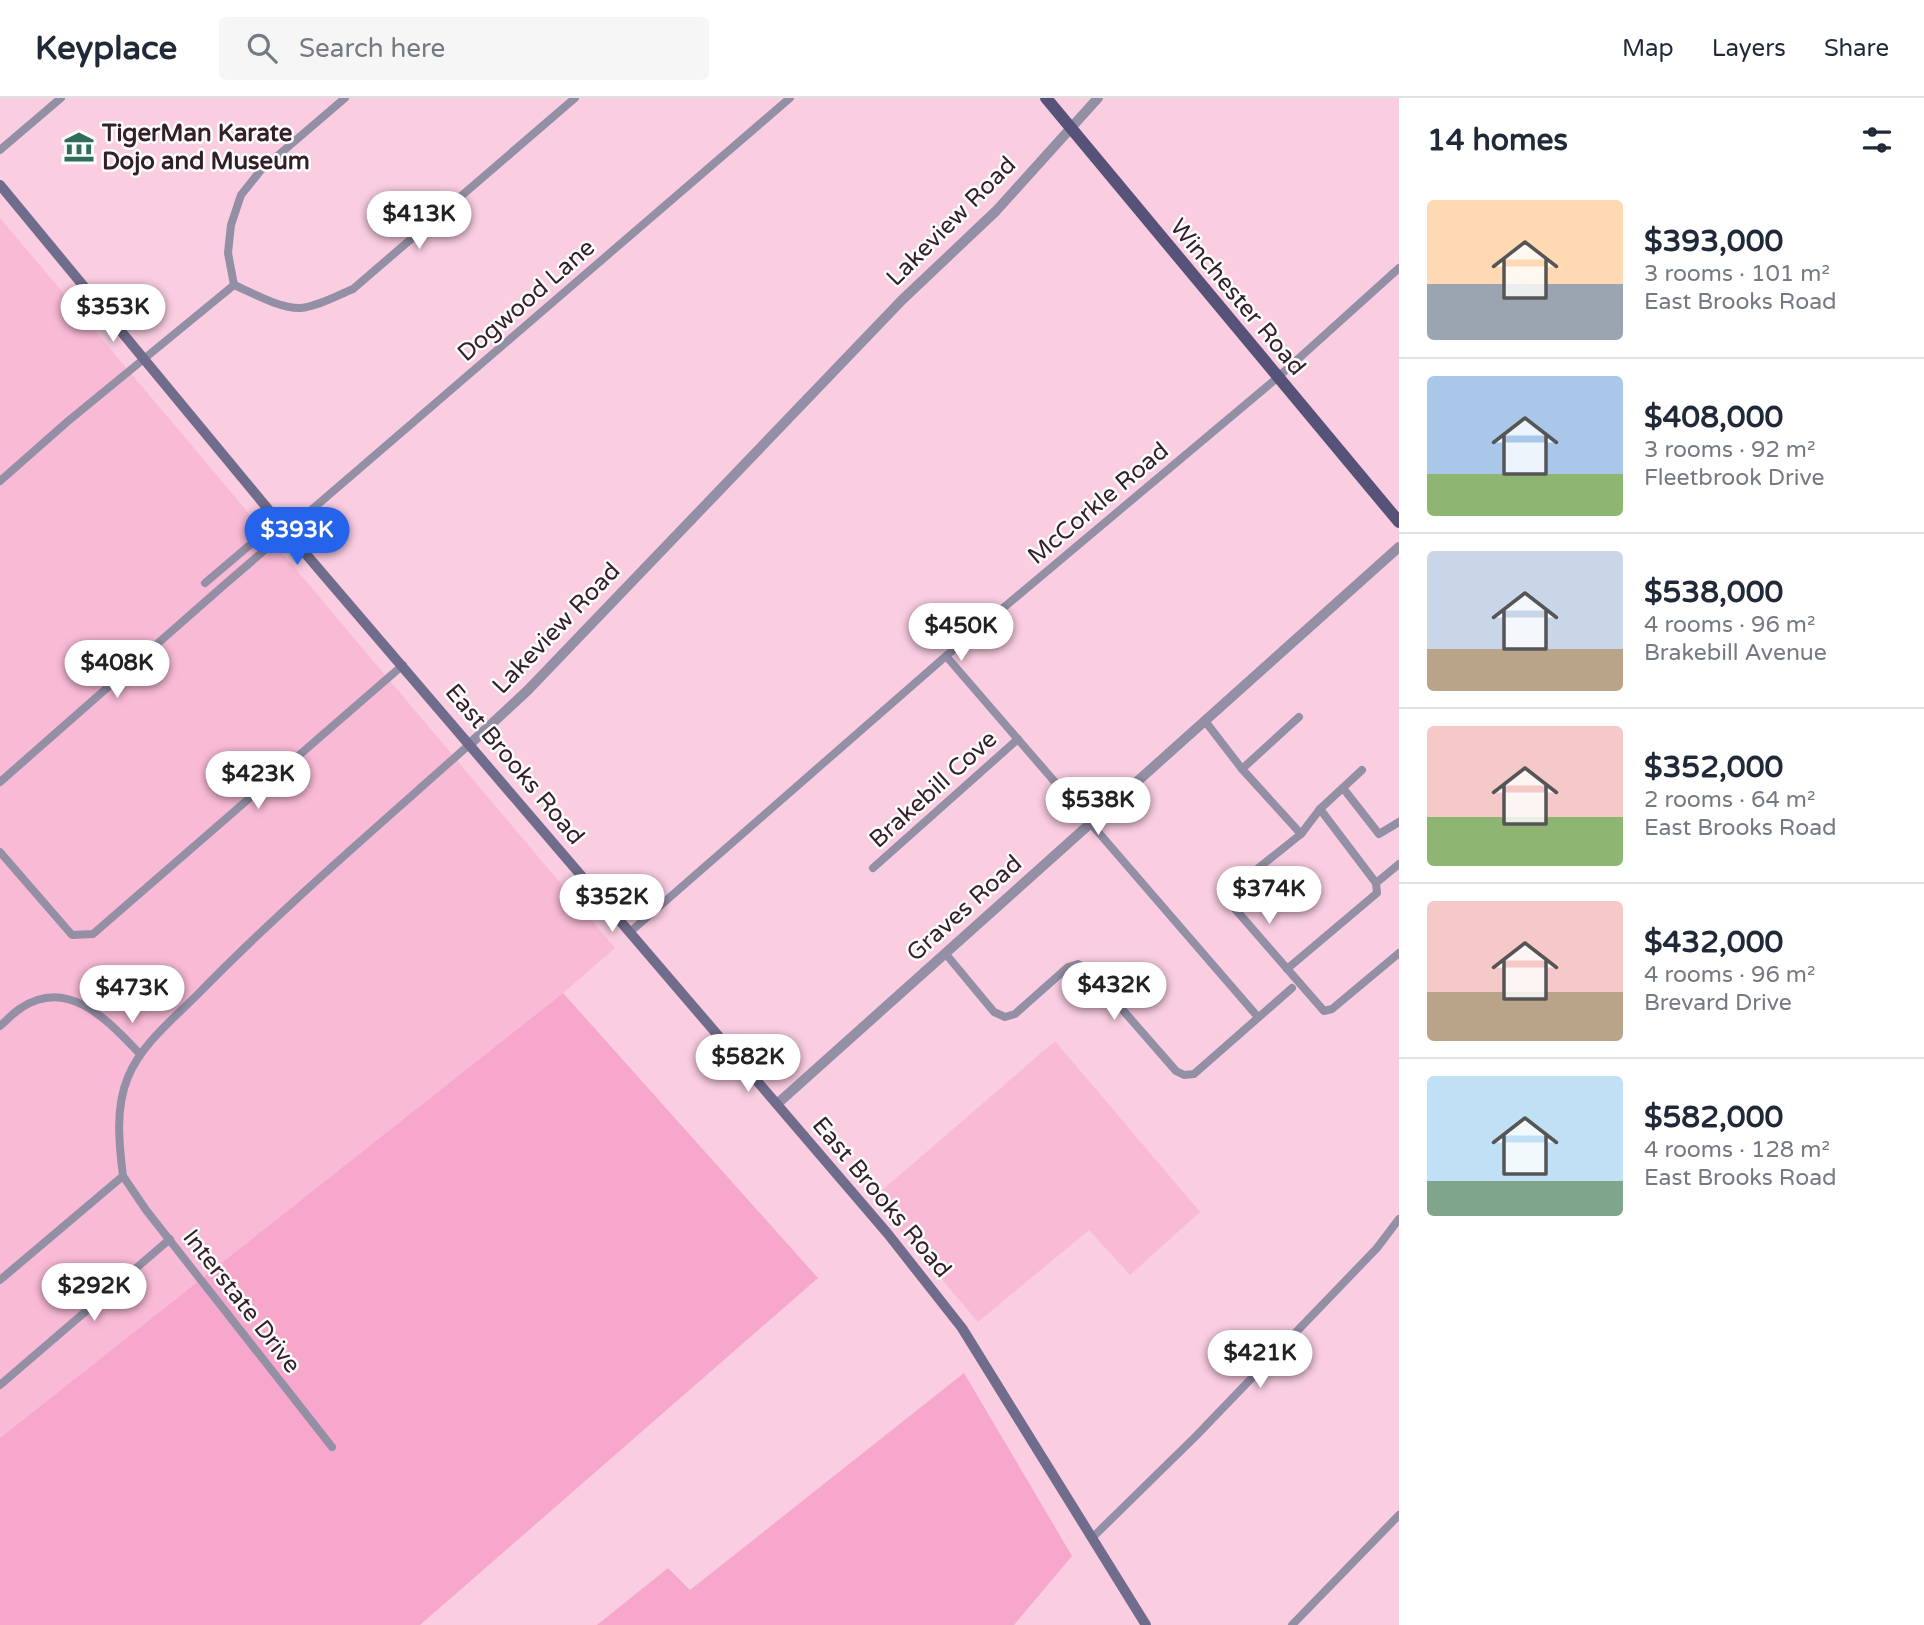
<!DOCTYPE html>
<meta charset="utf-8">
<style>
body{margin:0;font-family:"Varela Round",sans-serif;background:#f6f6f7;color:#1f2937;height:100vh;display:flex;flex-direction:column;font-size:26px;white-space:nowrap}
*{box-sizing:border-box;margin:0}
p{font-size:23px;color:#747a83}
.icon{flex:none;width:38px;height:38px;fill:none;stroke:currentColor;stroke-width:2;stroke-linecap:round;stroke-linejoin:round}
.map{position:relative;flex:1;overflow:hidden}
.panel{display:flex;flex-direction:column;background:#fff;width:525px}
.panel>*{flex:none}
.price{position:absolute;translate:-50% -60px;padding:0 16px;border-radius:24px;background:#fff;color:#222;font-size:23px;line-height:46px;filter:drop-shadow(0 2px 4px #0008)}
.price::after{content:'';position:absolute;left:50%;top:42px;width:21px;height:16px;margin-left:-10px;background:inherit;clip-path:polygon(0 0,100% 0,50% 100%)}
.price.selected{background:#2563eb;color:#fff}
ul{padding:0;list-style:none}
li{display:flex;align-items:center;gap:21px;height:175px;padding:0 28px}
li+li{border-top:2px solid #e0e1e3}
li span{display:grid;place-items:center;flex:none;width:196px;height:140px;border-radius:7px;color:#555}
li>.icon{margin-inline-start:auto}
span .icon{width:84px;height:84px;fill:#fffc;stroke-width:1}
li b{font-size:30px}
h2{display:flex;justify-content:space-between;align-items:center;height:84px;padding:0 28px;font-size:30px}
header{display:flex;align-items:center;gap:42px;box-sizing:border-box;height:98px;padding:0 35px;background:#fff;border-bottom:2px solid #e0e1e3}
header strong{font-size:33px}
nav{display:flex;gap:38px;margin-inline-start:auto;font-size:24px}
.search{width:490px;height:63px;background:#f6f6f7;display:flex;align-items:center;gap:18px;box-sizing:border-box;padding:0 24px;border-radius:7px;color:#747a83;font-size:26px}
main{display:flex;flex:1;min-height:0}
.map>svg:first-child{display:block}
.built{fill:#f9bad6}
.green{fill:#f6a7cb}
.lines{fill:none;stroke-linecap:round;stroke-linejoin:round}
.minor{stroke:#9390a6;stroke-width:8}
.tertiary{stroke:#9390a6;stroke-width:10}
.secondary{stroke:#706c8b;stroke-width:10}
.primary{stroke:#575277;stroke-width:12}
.labels{text-anchor:middle;stroke-width:5;stroke-linejoin:round;paint-order:stroke}
.poi-label{font-size:24px;font-weight:bold;fill:#331f28;stroke:#fdfdfd;text-anchor:start}
.street-label{font-size:24px;fill:#331f28;stroke:#fdfdfd}
</style>
<header>
<strong>Keyplace</strong>
<div class="search"><svg class="icon" aria-label="search" viewBox="0 0 24 24"><circle cx="10" cy="10" r="6"/><path d="M15 15l6 6"/></svg>Search here</div>
<nav><a>Map</a><a>Layers</a><a>Share</a></nav>
</header>
<main>
<div class="map">
<svg width="1399" height="1527" viewBox="0 0 1399 1527">
<rect width="100%" height="100%" fill="#facde1"/>
<!-- built -->
<g class="built">
<path d="M0 120 615 850 563 895 0 1340Z"/>
<path d="M1055 943 1200 1114 1130 1177 1089 1132 978 1224 873 1100Z"/>
</g>
<!-- green -->
<g class="green">
<path d="M563 895 818 1180 420 1527H0V1340Z"/>
<path d="M964 1275 1072 1458 1014 1527H597L668 1470 690 1492Z"/>
</g>
<g class="lines">
<!-- minor -->
<g class="minor">
<path d="M0 52 61 0"/>
<path d="M234 187C253 195 280 211 301 210 319 208 336 198 353 191L575 0"/>
<path d="M234 187 228 155 231 127 241 97 261 72 345 0"/>
<path d="M0 383 67 324 234 187"/>
<path d="M205 485 278 423"/>
<path d="M946 558 1258 919"/>
<path d="M1205 623 1242 671 1301 736"/>
<path d="M1242 671 1299 619"/>
<path d="M1362 672 1320 711 1301 736 1231 792 1229 804 1324 913 1332 911 1399 855"/>
<path d="M0 684 223 488 790 0"/>
<path d="M1343 690 1379 736 1399 724"/>
<path d="M1320 711 1376 785"/>
<path d="M0 754 72 837 93 836 403 567"/>
<path d="M873 770 1018 641"/>
<path d="M630 834 946 558 1277 280 1399 170"/>
<path d="M945 855 994 914 1005 919 1015 916 1068 869 1078 866 1087 871 1176 973 1184 977 1194 976 1292 890"/>
<path d="M1287 871 1377 795 1376 785 1399 766"/>
<path d="M0 928C7 922 13 915 21 910 69 878 109 924 140 956"/>
<path d="M123 1078 146 1112 332 1349"/>
<path d="M0 1182 123 1078C119 1046 115 1010 128 979 141 947 172 922 196 898 283 809 377 729 470 646"/>
<path d="M0 1287 170 1141"/>
<path d="M1093 1439 1196 1338 1377 1150 1399 1121"/>
<path d="M1292 1527 1399 1417"/>
</g>
<!-- tertiary -->
<g class="tertiary">
<path d="M470 646 528 592 902 202 996 113 1098 0"/>
<path d="M777 1006 1399 449"/>
</g>
<!-- secondary -->
<path class="secondary" d="M0 87 287 434 888 1136 962 1230 1146 1527"/>
<!-- primary -->
<path class="primary" d="M1046 0 1399 424"/>
</g>
<!-- icons -->
<defs>
<g id="museum-bare" transform="scale(2.415)"><path d="M0-6L6-3V-2H-6V-3ZM-5-1h2V3h-2ZM-1-1h2V3h-2ZM3-1h2V3H3ZM-6 4H6V6H-6Z" fill="#2e6d5a" stroke="#fdfdfd" stroke-width="2.5" paint-order="stroke"/></g>
</defs>
<g fill-rule="evenodd">
<use href="#museum-bare" x="79" y="49"/>
</g>
<g class="labels">
<!-- poi labels -->
<g class="poi-label">
<text x="102" y="43">TigerMan Karate<tspan x="102" dy="28">Dojo and Museum</tspan></text>
</g>
<!-- street labels -->
<g class="street-label">
<text transform="translate(951 123) rotate(-45)" y="8">Lakeview Road</text>
<text transform="translate(1238 199) rotate(50)" y="8">Winchester Road</text>
<text transform="translate(526 202) rotate(-41)" y="8">Dogwood Lane</text>
<text transform="translate(1098 405) rotate(-40)" y="8">McCorkle Road</text>
<text transform="translate(556 530) rotate(-46)" y="8">Lakeview Road</text>
<text transform="translate(515 666) rotate(50)" y="8">East Brooks Road</text>
<text transform="translate(933 691) rotate(-42)" y="8">Brakebill Cove</text>
<text transform="translate(964 810) rotate(-42)" y="8">Graves Road</text>
<text transform="translate(882 1099) rotate(50)" y="8">East Brooks Road</text>
<text transform="translate(242 1203) rotate(52)" y="8">Interstate Drive</text>
</g>
</g>
</svg>
<b class="price" style="left:419px;top:153px">$413K</b>
<b class="price" style="left:113px;top:246px">$353K</b>
<b class="price selected" style="left:297px;top:469px">$393K</b>
<b class="price" style="left:961px;top:565px">$450K</b>
<b class="price" style="left:117px;top:602px">$408K</b>
<b class="price" style="left:258px;top:713px">$423K</b>
<b class="price" style="left:1098px;top:739px">$538K</b>
<b class="price" style="left:1269px;top:828px">$374K</b>
<b class="price" style="left:612px;top:836px">$352K</b>
<b class="price" style="left:1114px;top:924px">$432K</b>
<b class="price" style="left:132px;top:927px">$473K</b>
<b class="price" style="left:748px;top:996px">$582K</b>
<b class="price" style="left:94px;top:1225px">$292K</b>
<b class="price" style="left:1260px;top:1292px">$421K</b>
</div>
<section class="panel">
<h2>14 homes<svg class="icon" aria-label="filters" viewBox="0 0 24 24"><path d="M4 7h16M4 17h16"/><circle cx="9" cy="7" r="2"/><circle cx="15" cy="17" r="2"/></svg></h2>
<ul>
<li><span style="background:linear-gradient(#ffd9b3 60%,#9aa5b1 0)"><svg class="icon" aria-label="home" viewBox="0 0 24 24"><path d="M3 11l9-7 9 7M6 9v11h12V9"/></svg></span><div><b>$393,000</b><p>3 rooms · 101 m²</p><p>East Brooks Road</p></div></li>
<li><span style="background:linear-gradient(#a9c7e8 70%,#8fb573 0)"><svg class="icon" aria-label="home" viewBox="0 0 24 24"><path d="M3 11l9-7 9 7M6 9v11h12V9"/></svg></span><div><b>$408,000</b><p>3 rooms · 92 m²</p><p>Fleetbrook Drive</p></div></li>
<li><span style="background:linear-gradient(#c9d6e8 70%,#b9a48a 0)"><svg class="icon" aria-label="home" viewBox="0 0 24 24"><path d="M3 11l9-7 9 7M6 9v11h12V9"/></svg></span><div><b>$538,000</b><p>4 rooms · 96 m²</p><p>Brakebill Avenue</p></div></li>
<li><span style="background:linear-gradient(#f6c9c9 65%,#8fb573 0)"><svg class="icon" aria-label="home" viewBox="0 0 24 24"><path d="M3 11l9-7 9 7M6 9v11h12V9"/></svg></span><div><b>$352,000</b><p>2 rooms · 64 m²</p><p>East Brooks Road</p></div></li>
<li><span style="background:linear-gradient(#f6c9c9 65%,#b9a48a 0)"><svg class="icon" aria-label="home" viewBox="0 0 24 24"><path d="M3 11l9-7 9 7M6 9v11h12V9"/></svg></span><div><b>$432,000</b><p>4 rooms · 96 m²</p><p>Brevard Drive</p></div></li>
<li><span style="background:linear-gradient(#bfe0f5 75%,#7fa58c 0)"><svg class="icon" aria-label="home" viewBox="0 0 24 24"><path d="M3 11l9-7 9 7M6 9v11h12V9"/></svg></span><div><b>$582,000</b><p>4 rooms · 128 m²</p><p>East Brooks Road</p></div></li>
</ul>
</section>
</main>
